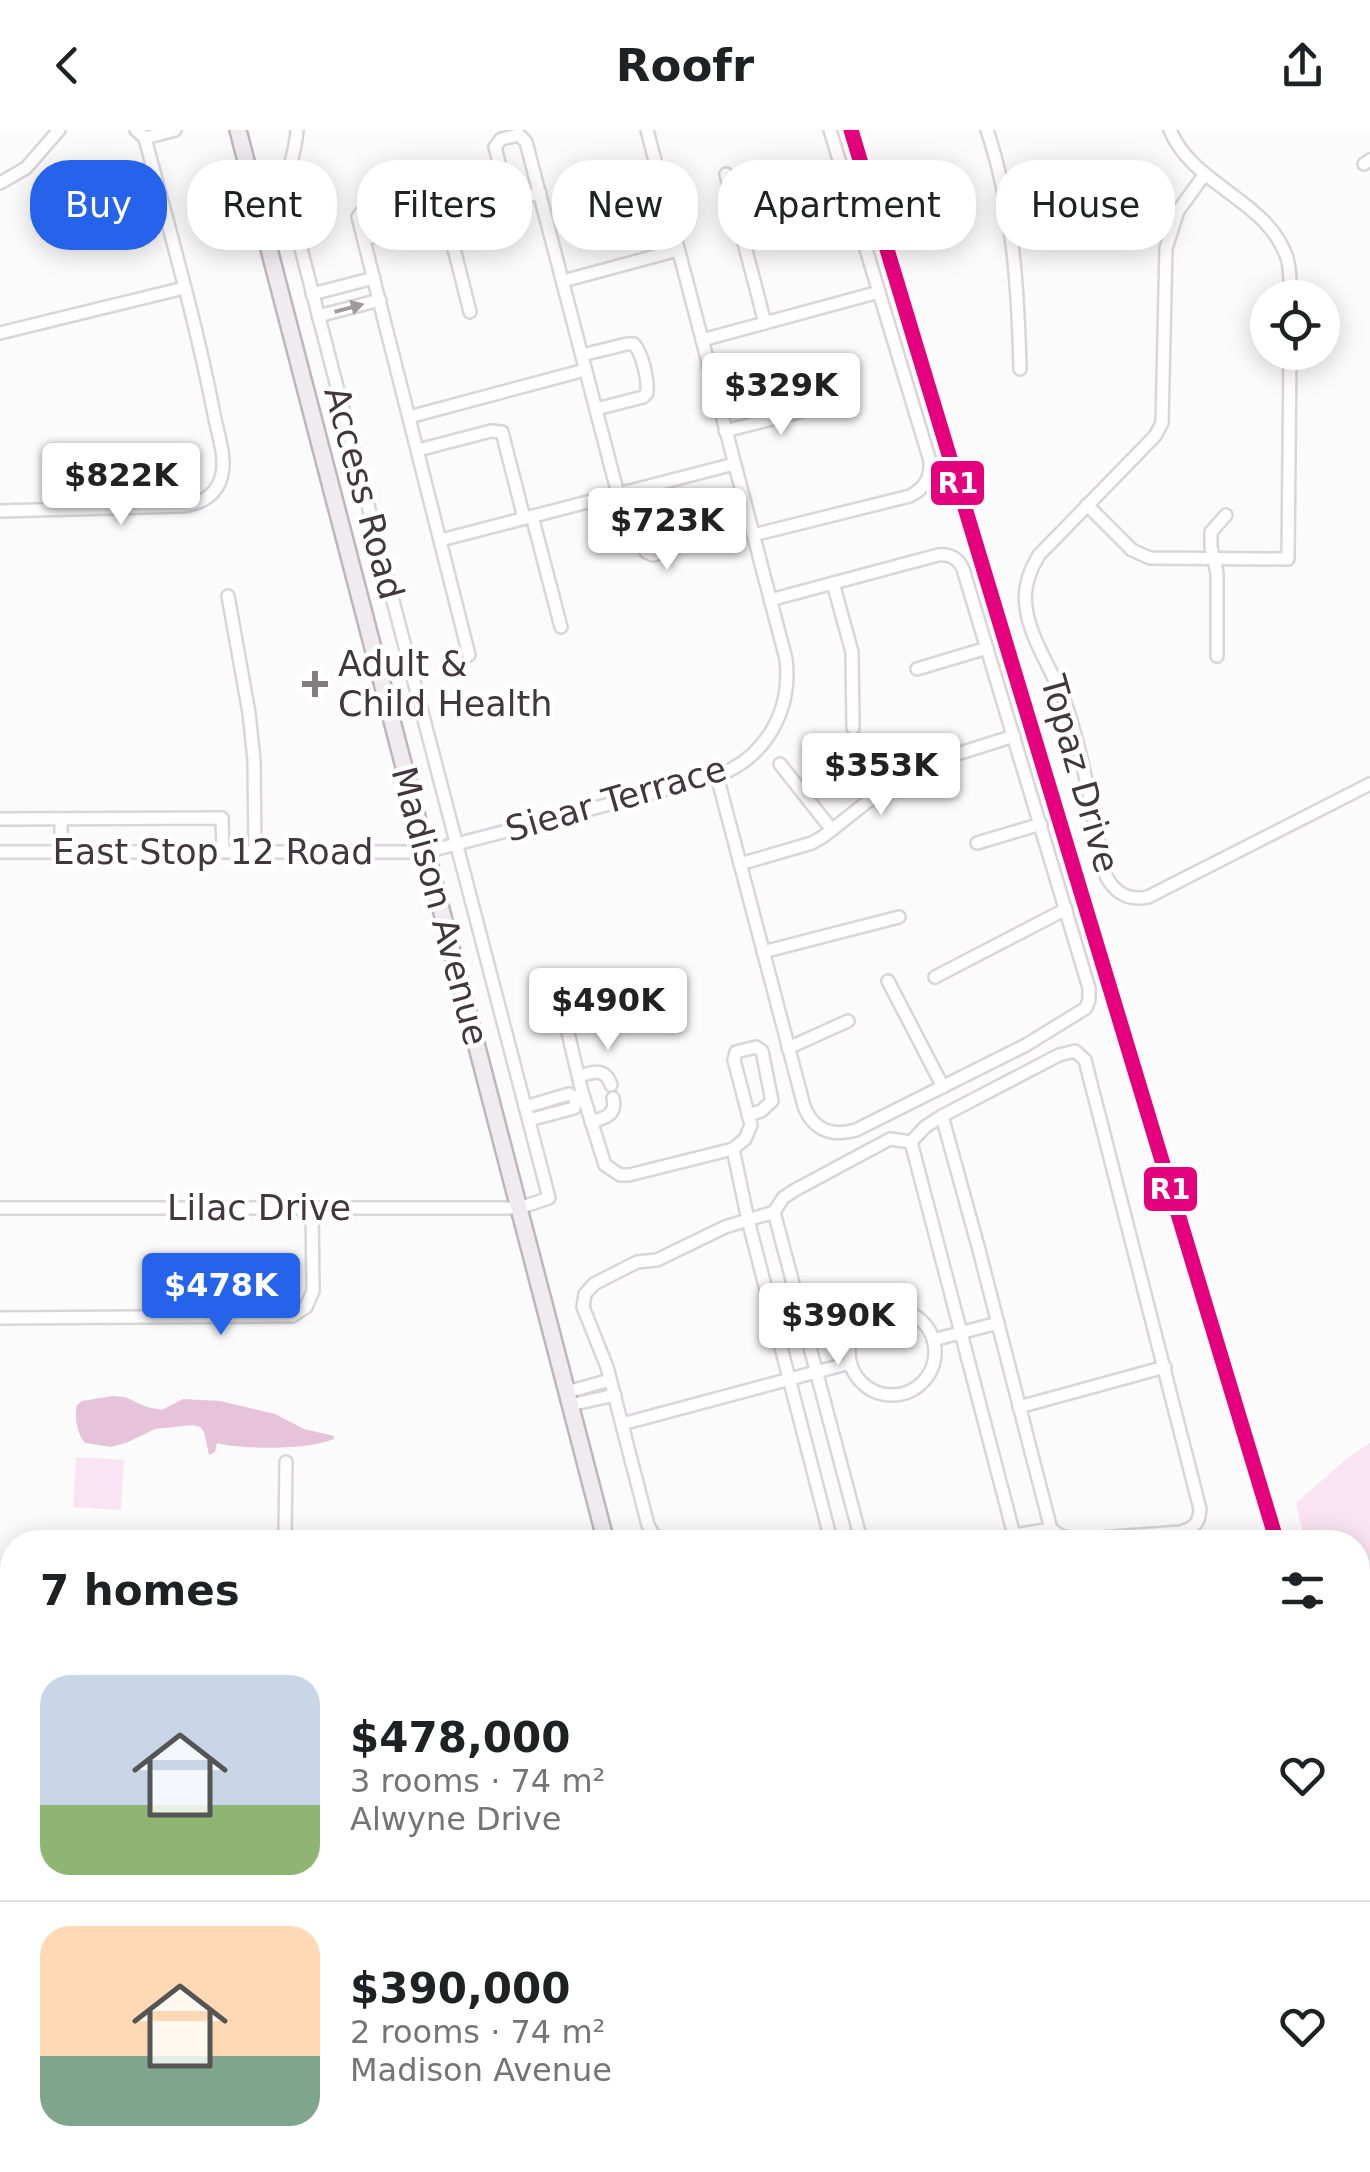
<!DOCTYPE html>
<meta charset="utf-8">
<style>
body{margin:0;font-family:"DejaVu Sans",sans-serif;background:#f2f2f2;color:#202124;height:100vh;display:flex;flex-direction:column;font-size:38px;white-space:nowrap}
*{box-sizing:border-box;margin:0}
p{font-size:32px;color:#757577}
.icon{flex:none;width:55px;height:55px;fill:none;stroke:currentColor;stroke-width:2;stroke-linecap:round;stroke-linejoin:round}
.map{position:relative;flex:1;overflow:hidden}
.sheet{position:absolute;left:0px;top:1400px;width:1370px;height:642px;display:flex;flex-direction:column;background:#fff;border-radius:40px 40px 0 0;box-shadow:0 5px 25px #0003}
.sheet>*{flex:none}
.top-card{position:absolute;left:30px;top:30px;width:1310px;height:90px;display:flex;gap:20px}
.fabs{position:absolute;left:1250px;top:150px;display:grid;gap:20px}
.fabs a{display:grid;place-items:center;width:90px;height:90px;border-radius:50%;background:#fff;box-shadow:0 5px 25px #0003;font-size:50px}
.price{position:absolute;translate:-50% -85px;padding:0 22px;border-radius:10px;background:#fff;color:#222;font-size:32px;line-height:65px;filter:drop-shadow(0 2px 5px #0008)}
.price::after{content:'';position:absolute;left:50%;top:60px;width:30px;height:22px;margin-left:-15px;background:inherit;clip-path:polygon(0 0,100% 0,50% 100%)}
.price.on{background:#2563eb;color:#fff}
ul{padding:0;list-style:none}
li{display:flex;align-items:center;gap:30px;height:250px;padding:0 40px}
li+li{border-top:2px solid #e0e0e0}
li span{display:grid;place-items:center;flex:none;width:280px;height:200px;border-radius:30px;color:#555}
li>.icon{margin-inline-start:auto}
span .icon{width:120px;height:120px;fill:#fffc;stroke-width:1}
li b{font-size:42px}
h2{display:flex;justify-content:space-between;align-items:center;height:120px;padding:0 40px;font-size:42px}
.chip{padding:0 35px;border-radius:40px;background:#fff;box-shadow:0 5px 25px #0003;font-size:35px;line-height:90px}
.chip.on{background:#2563eb;color:#fff}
header{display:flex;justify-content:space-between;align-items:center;height:130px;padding:0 40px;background:#fff;font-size:45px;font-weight:600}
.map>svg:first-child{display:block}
.green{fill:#fae3f2}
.water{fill:#e7c3db}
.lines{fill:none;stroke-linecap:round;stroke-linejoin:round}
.minor-casing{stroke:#dbd5d9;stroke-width:16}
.major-casing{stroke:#bfb5bc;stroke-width:20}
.minor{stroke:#fefefe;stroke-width:11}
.major{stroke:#f0ebee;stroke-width:15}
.rail-1-casing{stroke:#fff;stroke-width:22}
.rail-1{stroke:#e5007d;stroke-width:15}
.oneway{fill:#a09a9e}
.poi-dot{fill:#837c81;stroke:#fff;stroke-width:4}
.labels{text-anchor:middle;stroke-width:9;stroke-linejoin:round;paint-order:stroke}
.street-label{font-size:35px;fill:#43373f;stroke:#fff}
.poi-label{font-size:35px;fill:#43373f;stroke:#fff;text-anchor:start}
.line-badge{stroke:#fff;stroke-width:4}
.badge-label{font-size:28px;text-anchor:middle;font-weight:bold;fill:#fff}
</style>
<header><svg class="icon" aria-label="back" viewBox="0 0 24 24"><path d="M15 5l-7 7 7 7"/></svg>Roofr<svg class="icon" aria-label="share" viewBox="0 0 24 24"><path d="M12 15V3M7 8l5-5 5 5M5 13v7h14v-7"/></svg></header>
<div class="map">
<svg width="1370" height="2042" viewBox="0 0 1370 2042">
<rect width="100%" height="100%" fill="#fbfbfb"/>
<!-- green -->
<g class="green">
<path d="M1370 1313V1490L1362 1487 1358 1493V1412H1305L1296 1373 1349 1327Z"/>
<path d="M76 1327 124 1330 121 1380 73 1377Z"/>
</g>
<!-- water -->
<path class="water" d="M113 1266 125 1267 147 1277 162 1280 183 1269 220 1271 275 1284 304 1299 334 1306V1309C308 1320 244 1320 217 1313L215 1322 209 1325 204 1302 200 1297 193 1295 155 1299 126 1313 111 1317 85 1313C77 1304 74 1286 77 1275L82 1271Z"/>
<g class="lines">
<!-- minor casing -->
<g class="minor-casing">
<g id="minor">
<path d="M136 0 145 8 175 0"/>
<path d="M987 0C1013 78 1018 157 1020 239"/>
<path d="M1170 0C1193 56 1268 70 1287 128 1291 141 1290 154 1290 168"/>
<path d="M1364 34 1370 30"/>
<path d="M726 44 765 193"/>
<path d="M1205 44 1178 81 1166 118 1162 293 1155 306 1039 425C1029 441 1023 458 1026 477 1029 508 1056 546 1067 578 1085 632 1093 690 1106 746 1115 763 1128 771 1148 767L1370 654"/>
<path d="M0 53 26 38 59 0"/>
<path d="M509 72 495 17 501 9 519 5 526 12 618 364"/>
<path d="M446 87 470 182"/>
<path d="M415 95 407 71 361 83 358 87 469 525"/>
<path d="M364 109 540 63"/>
<path d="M563 151 678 120"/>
<path d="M312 164 374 148"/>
<path d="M318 186 380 170"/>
<path d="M0 203 184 158"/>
<path d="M702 210 879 162"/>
<path d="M582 225 627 214H634C643 225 648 249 647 263L643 267 596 279"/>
<path d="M409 287 585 240"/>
<path d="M725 301 826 275"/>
<path d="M418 320 491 301 502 302 524 388"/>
<path d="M628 361 646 422 653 425 670 421 673 413 657 354"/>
<path d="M1087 375 1132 420 1150 428 1288 429 1290 222"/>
<path d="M0 381 184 376C203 373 218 364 222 344 226 325 217 302 214 284 196 191 169 99 145 8"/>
<path d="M532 386 561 497"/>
<path d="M753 405 910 366C925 358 931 348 930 331L830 0"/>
<path d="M441 410 734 334"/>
<path d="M833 453 852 522 853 598"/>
<path d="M228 466 249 583 254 630 255 722"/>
<path d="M1217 526V443L1211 417V402L1226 385"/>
<path d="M917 539 987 518"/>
<path d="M780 634 832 700"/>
<path d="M717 646 804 976C813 1000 832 1007 856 1000L1026 915 1086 878 1089 870V858L963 439C958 428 950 424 938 425L770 470"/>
<path d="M0 689 222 688 223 721"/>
<path d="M61 689V722"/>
<path d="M977 713 1041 694"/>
<path d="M0 722H426L717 646C766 627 792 581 786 529L647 0"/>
<path d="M740 734 812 713 824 706 867 672 935 631 1014 606"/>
<path d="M763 822 899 787"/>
<path d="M935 847 1066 779"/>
<path d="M888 851 943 957"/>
<path d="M788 918 848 891"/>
<path d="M579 946C593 942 605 937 611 955"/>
<path d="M583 965 605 1035 620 1045H629L733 1019 748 1090 831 1410"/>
<path d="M525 977 569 964 577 968"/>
<path d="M942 986 979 1120 1051 1399"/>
<path d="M529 990 574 978 577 968 583 966 568 903"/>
<path d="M591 992C605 988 617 985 613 968"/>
<path d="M911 1012 1014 1405"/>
<path d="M733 1019 745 1009 751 995 734 930 736 922 756 917 762 921 772 971 761 981 748 985"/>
<path d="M0 1078H519L549 1068 288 69C284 44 296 24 297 0"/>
<path d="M774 1082 860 1406"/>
<circle cx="892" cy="1222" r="43"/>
<path d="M0 1188 292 1186 306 1177 313 1161 312 1078"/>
<path d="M933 1210 998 1193"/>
<path d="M567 1262 610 1250"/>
<path d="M570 1275 615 1265"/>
<path d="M1019 1277 1165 1237"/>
<path d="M622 1294 850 1233"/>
<path d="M282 1412 285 1402 286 1332"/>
<path d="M665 1412 653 1404 648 1395 607 1237 583 1177 585 1164 594 1154 637 1132 657 1130 725 1097 774 1082 783 1068 795 1060 890 1009 911 1012 925 997 942 986 1059 925 1075 921 1085 930 1200 1379C1199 1394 1194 1398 1180 1402L1075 1410 1061 1406 1051 1399 1014 1405 999 1412"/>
<path d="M824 1412 860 1406 870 1412"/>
<path d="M1231 2030V2042"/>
</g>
</g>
<!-- major casing -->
<g class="major-casing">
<g id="major">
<path d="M238 0 606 1412"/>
<path d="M1358 1948H1370"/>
<path d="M0 1980H12"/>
<path d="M759 2030 762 2042"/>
<path d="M776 2030 779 2042"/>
</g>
</g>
<!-- minor -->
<use href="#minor" class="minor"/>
<!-- major -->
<use href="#major" class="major"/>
<!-- rail-1 casing -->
<g class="rail-1-casing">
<path id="rail-1" d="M851 0 1277 1412"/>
</g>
<!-- rail-1 -->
<use href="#rail-1" class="rail-1"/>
</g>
<!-- one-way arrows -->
<defs><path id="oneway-solid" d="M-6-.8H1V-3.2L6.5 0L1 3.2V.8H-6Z" transform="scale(2.5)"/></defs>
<use class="oneway" href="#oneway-solid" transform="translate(349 178) rotate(-15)"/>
<!-- markers -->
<path class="poi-dot" d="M310 539h10v10h10v10h-10v10h-10v-10h-10v-10h10z"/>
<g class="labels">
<!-- street labels -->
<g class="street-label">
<text transform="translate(364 363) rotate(75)" y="12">Access Road</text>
<text transform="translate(1080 644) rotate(74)" y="12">Topaz Drive</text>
<text transform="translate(616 669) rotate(-16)" y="12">Siear Terrace</text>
<text x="213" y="734">East Stop 12 Road</text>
<text transform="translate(440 776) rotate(75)" y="12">Madison Avenue</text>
<text x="259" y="1090">Lilac Drive</text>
</g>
<!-- poi labels -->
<g class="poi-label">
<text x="338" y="546">Adult &amp;<tspan x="338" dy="40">Child Health</tspan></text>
</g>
</g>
<g class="line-badge">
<rect x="929" y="329" width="57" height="48" rx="10" fill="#e5007d"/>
<rect x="1142" y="1035" width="57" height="48" rx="10" fill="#e5007d"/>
</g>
<g class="badge-label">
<text x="958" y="363">R1</text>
<text x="1170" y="1069">R1</text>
</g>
</svg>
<div class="fabs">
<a><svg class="icon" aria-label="locate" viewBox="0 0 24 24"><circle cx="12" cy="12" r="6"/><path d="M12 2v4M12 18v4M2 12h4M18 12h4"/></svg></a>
</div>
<b class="price" style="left:781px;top:308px">$329K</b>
<b class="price" style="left:121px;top:398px">$822K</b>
<b class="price" style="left:667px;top:443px">$723K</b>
<b class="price" style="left:881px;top:688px">$353K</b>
<b class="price" style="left:608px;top:923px">$490K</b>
<b class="price on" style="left:221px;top:1208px">$478K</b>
<b class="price" style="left:838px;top:1238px">$390K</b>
<div class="top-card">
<a class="chip on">Buy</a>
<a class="chip">Rent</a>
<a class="chip">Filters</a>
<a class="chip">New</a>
<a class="chip">Apartment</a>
<a class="chip">House</a>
</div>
<section class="sheet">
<h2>7 homes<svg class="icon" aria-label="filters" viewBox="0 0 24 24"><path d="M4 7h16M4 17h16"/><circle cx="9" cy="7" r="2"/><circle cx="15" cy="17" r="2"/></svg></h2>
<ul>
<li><span style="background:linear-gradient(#c9d6e8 65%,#8fb573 0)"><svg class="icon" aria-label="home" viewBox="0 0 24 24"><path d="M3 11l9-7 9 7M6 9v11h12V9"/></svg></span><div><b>$478,000</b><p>3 rooms · 74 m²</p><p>Alwyne Drive</p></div><svg class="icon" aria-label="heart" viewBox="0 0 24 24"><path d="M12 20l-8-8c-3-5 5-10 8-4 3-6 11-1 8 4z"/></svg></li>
<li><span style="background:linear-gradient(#ffd9b3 65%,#7fa58c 0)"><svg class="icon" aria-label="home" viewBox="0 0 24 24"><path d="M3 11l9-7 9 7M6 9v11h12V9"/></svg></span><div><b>$390,000</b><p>2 rooms · 74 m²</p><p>Madison Avenue</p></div><svg class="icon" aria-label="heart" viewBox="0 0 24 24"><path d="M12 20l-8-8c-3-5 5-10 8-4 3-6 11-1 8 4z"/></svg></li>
</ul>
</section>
</div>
